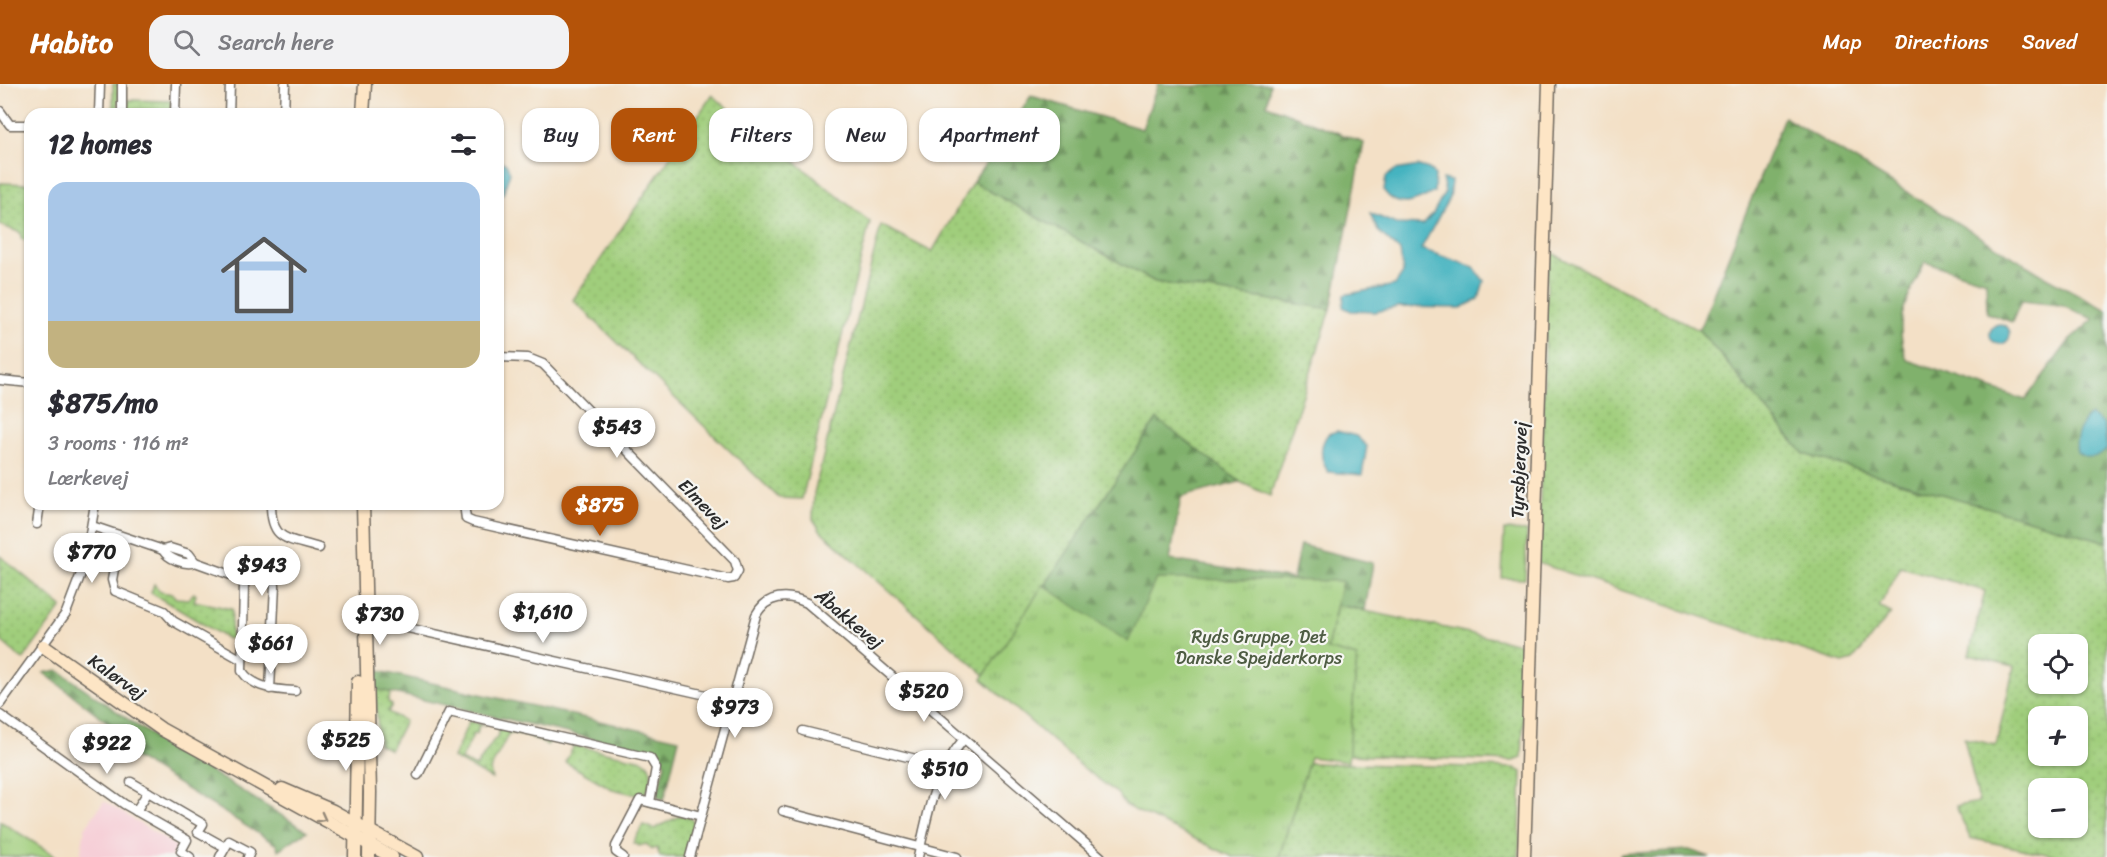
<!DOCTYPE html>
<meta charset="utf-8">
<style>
body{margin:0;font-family:Sriracha,sans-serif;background:#f2f2f3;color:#2b2b33;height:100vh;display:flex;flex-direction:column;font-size:22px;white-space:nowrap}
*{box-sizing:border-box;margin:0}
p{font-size:20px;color:#7c7c81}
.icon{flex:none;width:33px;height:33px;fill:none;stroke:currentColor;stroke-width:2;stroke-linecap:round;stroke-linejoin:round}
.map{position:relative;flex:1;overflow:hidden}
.side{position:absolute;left:24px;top:24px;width:480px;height:402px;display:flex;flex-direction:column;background:#fff;border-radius:18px;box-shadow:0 2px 4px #0004}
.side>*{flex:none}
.top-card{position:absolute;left:522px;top:24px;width:570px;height:54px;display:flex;gap:12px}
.buttons{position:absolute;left:2028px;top:550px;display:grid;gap:12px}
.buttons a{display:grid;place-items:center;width:60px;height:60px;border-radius:12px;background:#fff;box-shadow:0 2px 4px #0004;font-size:30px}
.price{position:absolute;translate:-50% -51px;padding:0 14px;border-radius:21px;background:#fff;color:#222;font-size:20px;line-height:39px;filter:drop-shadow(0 2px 3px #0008)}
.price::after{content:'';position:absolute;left:50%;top:36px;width:18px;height:14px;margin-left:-9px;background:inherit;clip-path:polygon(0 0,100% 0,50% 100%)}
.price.on{background:#b45309;color:#fff}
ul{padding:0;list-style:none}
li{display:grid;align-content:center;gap:12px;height:318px;padding:0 24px}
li+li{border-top:2px solid #e1e1e2}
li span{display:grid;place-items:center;height:186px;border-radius:18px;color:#555}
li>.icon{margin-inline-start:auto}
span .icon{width:108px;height:108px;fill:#fffc;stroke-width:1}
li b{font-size:26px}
h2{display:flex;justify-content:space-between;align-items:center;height:72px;padding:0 24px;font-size:26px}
.chip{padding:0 21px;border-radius:18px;background:#fff;box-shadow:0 2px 4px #0004;font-size:21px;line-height:54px}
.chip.on{background:#b45309;color:#fff}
header{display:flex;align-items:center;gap:36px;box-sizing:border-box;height:84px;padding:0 30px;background:#b45309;color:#fff}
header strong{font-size:28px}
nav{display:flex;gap:33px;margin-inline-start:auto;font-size:21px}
.search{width:420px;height:54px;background:#f2f2f3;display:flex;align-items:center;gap:15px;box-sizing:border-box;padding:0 21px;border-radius:18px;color:#7c7c81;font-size:22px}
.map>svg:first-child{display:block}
.built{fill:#f6cfd7}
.grass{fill:url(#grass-dots);stroke:#667c54;stroke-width:1.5;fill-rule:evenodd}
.forest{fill:url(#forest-firs);stroke:#566e4c;stroke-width:1.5;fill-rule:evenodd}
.park{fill:url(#park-tufts);stroke:#667c54;stroke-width:1.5}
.garden{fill:#a0ce7c;stroke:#667c54;stroke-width:1.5}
.water{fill:#45b3c0;stroke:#386f76;stroke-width:1.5}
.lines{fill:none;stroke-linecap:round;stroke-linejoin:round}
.street-casing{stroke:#716a61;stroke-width:11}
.secondary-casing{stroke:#716a61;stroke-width:15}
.street{stroke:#fff;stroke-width:8}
.secondary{stroke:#fde5c5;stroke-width:12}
.oneway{stroke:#948878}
.labels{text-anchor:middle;stroke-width:4.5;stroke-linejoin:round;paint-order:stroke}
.street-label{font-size:18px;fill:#2b2b2b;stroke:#f6f6f2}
.park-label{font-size:18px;fill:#4e5c43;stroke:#f6f6f2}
</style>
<header>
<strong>Habito</strong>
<div class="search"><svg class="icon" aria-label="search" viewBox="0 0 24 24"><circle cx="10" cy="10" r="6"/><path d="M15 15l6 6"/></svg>Search here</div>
<nav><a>Map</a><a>Directions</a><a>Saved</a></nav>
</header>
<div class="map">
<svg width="2107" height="773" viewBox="0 0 2107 773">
<defs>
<pattern id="grass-dots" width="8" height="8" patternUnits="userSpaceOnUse" patternTransform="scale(1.5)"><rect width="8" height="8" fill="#a0ce7c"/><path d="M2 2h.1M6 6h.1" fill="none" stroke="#8ab16b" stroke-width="1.8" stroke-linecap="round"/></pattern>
<pattern id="forest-firs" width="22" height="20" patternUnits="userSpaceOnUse" patternTransform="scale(1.5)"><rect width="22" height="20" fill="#80b16c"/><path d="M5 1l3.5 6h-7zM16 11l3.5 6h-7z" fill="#699059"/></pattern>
<pattern id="park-tufts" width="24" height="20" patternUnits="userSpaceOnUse" patternTransform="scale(1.5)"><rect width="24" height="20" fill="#a0ce7c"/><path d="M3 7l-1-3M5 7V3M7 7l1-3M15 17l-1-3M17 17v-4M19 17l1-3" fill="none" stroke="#8ab16b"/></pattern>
</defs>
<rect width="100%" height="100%" fill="#f6f6f2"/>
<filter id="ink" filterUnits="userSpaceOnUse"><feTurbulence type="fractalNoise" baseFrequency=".0167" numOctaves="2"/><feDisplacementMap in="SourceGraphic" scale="12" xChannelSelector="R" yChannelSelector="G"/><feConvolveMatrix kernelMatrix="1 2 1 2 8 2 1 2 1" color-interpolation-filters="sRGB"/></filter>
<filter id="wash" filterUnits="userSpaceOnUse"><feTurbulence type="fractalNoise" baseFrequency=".008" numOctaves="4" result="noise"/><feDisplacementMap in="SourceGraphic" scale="24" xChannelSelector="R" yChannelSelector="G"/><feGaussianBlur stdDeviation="1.35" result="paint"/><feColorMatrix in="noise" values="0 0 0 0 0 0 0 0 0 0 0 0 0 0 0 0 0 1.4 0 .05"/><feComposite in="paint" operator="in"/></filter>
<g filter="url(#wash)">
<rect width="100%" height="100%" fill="#f3e0c6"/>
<!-- built -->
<path class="built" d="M104 717 177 763 171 773H80L85 744Z"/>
<!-- grass -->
<g class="grass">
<path d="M113 0H119L118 30H113Z"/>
<path d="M712 11 870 138 802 415 779 414 573 216Z"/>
<path d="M128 16 171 17V26L127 25Z"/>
<path d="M973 98 1155 198 1331 225 1270 412 1240 398 1157 336 985 591 821 447 813 435 814 409 881 141 932 168Z"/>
<path d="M0 99 30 100V158L21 155V149L0 141Z"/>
<path d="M1548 167 1699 246 1804 370 2107 458V773H2061L1970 754 1956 722 1979 718 1964 654 1996 661 2014 582 1969 571 1985 507 1901 483 1879 523 1891 529 1853 576 1843 579 1538 479ZM2038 561H2078V600H2038ZM2038 633H2078V672H2038ZM2038 705H2078V744H2038Z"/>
<path d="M0 472 62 523 23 576 0 556Z"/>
<path d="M154 500 161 508 172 510 176 514 188 515 194 509 196 511 194 517 232 525 231 553 228 555 151 509Z"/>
<path d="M1337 521 1526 561 1522 674 1514 677 1348 671 1357 573 1327 565Z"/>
<path d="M375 605 391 608 388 618 392 621 388 628 405 637 390 666 379 660Z"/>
<path d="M469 637 486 641H479L477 650 474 649 461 676 476 683 493 657 497 654 499 645 493 642 557 656 558 658 551 657 547 661 527 651 509 649 490 686 492 695 453 674Z"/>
<path d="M567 660 643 676C656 683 652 704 642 712L612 705 565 678 574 662Z"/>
<path d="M1308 679 1515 684 1522 688 1519 773H1279Z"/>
<path d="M681 731 691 734 694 740 686 773H660L657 764 652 765 646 760 639 762 633 759 643 741 654 745Z"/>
</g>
<!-- forest -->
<g class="forest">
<path d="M1158 0 1192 2 1270 0 1267 21 1364 59 1331 225 1155 198 973 98 1031 12 1142 45Z"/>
<path d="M1784 33 2044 192 2107 226V458L1804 370 1699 246ZM1925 178 1986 197 1987 229 2012 238 2021 217 2060 221 2094 235 2069 257 2025 316 1907 276C1892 235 1907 215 1925 178Z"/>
<path d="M1157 335 1240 398 1181 413 1170 476 1293 495 1300 461 1373 479 1365 526 1337 521 1128 558 997 572Z"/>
<path d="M58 586 145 647 307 747 278 766 277 761 128 669V654L44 589Z"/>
<path d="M374 586 679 655 664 716 657 712 665 680 659 670 375 605Z"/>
<path d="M1689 766 1710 773H1621L1620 770Z"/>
</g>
<!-- park -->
<g class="park">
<path d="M1156 495 1342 497 1327 565 1357 573 1348 678 1310 673 1279 773H1233L1126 722 1118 710 1081 682 982 595 1043 501 1128 558Z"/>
<path d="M0 737 57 773H0Z"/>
</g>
<!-- garden -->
<path class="garden" d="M1504 446 1527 447 1525 495 1502 494Z"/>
<!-- water -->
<g class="water">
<path d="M500 77 506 80 510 88 503 110H498Z"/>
<path d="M1419 82 1429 85 1435 92 1434 108C1417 118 1398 127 1384 107L1386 93 1395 86Z"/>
<path d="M1442 95 1451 97 1449 114 1421 165 1474 183 1484 197 1479 215 1461 224 1399 223 1375 228 1351 227 1343 223 1344 211 1395 201 1403 189 1400 167 1378 147 1370 129 1396 140 1423 141 1433 130 1445 108Z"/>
<circle cx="2000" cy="250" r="10"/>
<path d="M2091 331 2104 341 2107 365C2099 375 2086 375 2077 368 2074 357 2080 337 2091 331Z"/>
<path d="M1337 347 1356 352 1367 362 1362 391 1328 388C1320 375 1319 362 1328 350Z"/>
</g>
</g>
<g filter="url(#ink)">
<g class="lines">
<!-- street casing -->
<g class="street-casing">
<g id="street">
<path d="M0 27 10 41H30"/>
<path d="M99 30 100 0"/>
<path d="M122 30V0"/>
<path d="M175 30 176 0"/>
<path d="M229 30 230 0"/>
<path d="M284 30 285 0"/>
<path d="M0 296 30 299"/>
<path d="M271 420C271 458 288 454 319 464"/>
<path d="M464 420 466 435 473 438 728 495 734 494 738 487 735 477 543 280 528 274 498 273"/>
<path d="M37 440 40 420"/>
<path d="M92 442 163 466 170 464 189 470 195 478 245 496"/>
<path d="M120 452 112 496 115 507 164 527 173 537 242 576"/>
<path d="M163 466C168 475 186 482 195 478"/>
<path d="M359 533 724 615"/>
<path d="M270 605 275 501 268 489 255 487 248 490 244 501 242 587C253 604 276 606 295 607"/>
<path d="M0 620 66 529 85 479 95 420"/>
<path d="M709 624 712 613"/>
<path d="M0 631 124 720 187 756 181 767 190 773"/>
<path d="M803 647 928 678 941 685"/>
<path d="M418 691 449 628 650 674 656 684 650 718"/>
<path d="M131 698 203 740 198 748 225 763"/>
<path d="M136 727 148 708"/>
<path d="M783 727 957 773"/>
<path d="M220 773 229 757 250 768 248 773"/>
<path d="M623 773 616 768V762L640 716 701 732"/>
<path d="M690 773 756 531C767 510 788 510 807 519L1101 773"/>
<path d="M918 773C929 726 932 695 963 656"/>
</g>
</g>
<!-- secondary casing -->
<g class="secondary-casing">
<g id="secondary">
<path d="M363 30 365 0"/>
<path d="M363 420 370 708 369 773"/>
<path d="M43 562 161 645 392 773"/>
<path d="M282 705 333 727 417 773"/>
<path d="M355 773 358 598"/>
<path d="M1524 773 1549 0"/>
</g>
</g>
<!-- street -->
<use href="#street" class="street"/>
<!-- secondary -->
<use href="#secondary" class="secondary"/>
</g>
<!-- one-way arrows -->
<defs><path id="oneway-chevron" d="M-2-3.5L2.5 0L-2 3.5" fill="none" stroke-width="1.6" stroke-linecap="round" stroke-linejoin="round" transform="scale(1.5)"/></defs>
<use class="oneway" href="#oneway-chevron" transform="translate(322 734) rotate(28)"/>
</g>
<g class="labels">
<!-- street labels -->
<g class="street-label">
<text transform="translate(1519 386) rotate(-88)" y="6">Tyrsbjergvej</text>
<text transform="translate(703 420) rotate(46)" y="6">Elmevej</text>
<text transform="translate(849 535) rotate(40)" y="6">Åbakkevej</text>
<text transform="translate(117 593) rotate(35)" y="6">Kalørvej</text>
</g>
<!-- park labels -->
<g class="park-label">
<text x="1259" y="559">Ryds Gruppe, Det<tspan x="1259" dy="21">Danske Spejderkorps</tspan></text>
</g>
</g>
</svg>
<div class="buttons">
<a><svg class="icon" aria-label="locate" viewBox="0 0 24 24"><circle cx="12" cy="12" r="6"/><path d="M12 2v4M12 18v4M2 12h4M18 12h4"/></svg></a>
<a>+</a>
<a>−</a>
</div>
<b class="price" style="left:617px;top:375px">$543</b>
<b class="price on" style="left:600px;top:453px">$875</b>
<b class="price" style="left:92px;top:500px">$770</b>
<b class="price" style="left:262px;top:513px">$943</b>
<b class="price" style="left:543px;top:560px">$1,610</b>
<b class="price" style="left:380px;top:562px">$730</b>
<b class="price" style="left:271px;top:591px">$661</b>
<b class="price" style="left:924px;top:639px">$520</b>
<b class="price" style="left:735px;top:655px">$973</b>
<b class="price" style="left:346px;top:688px">$525</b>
<b class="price" style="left:107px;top:691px">$922</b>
<b class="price" style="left:945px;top:717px">$510</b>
<div class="top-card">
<a class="chip">Buy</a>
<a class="chip on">Rent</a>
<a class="chip">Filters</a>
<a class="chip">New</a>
<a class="chip">Apartment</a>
</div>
<section class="side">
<h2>12 homes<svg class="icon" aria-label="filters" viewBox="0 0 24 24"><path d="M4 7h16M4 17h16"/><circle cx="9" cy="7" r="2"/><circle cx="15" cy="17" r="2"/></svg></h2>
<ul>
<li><span style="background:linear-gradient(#a9c7e8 75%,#c2b280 0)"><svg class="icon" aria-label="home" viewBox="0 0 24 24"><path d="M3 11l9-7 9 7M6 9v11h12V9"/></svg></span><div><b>$875/mo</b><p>3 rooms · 116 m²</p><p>Lærkevej</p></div></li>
</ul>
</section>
</div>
